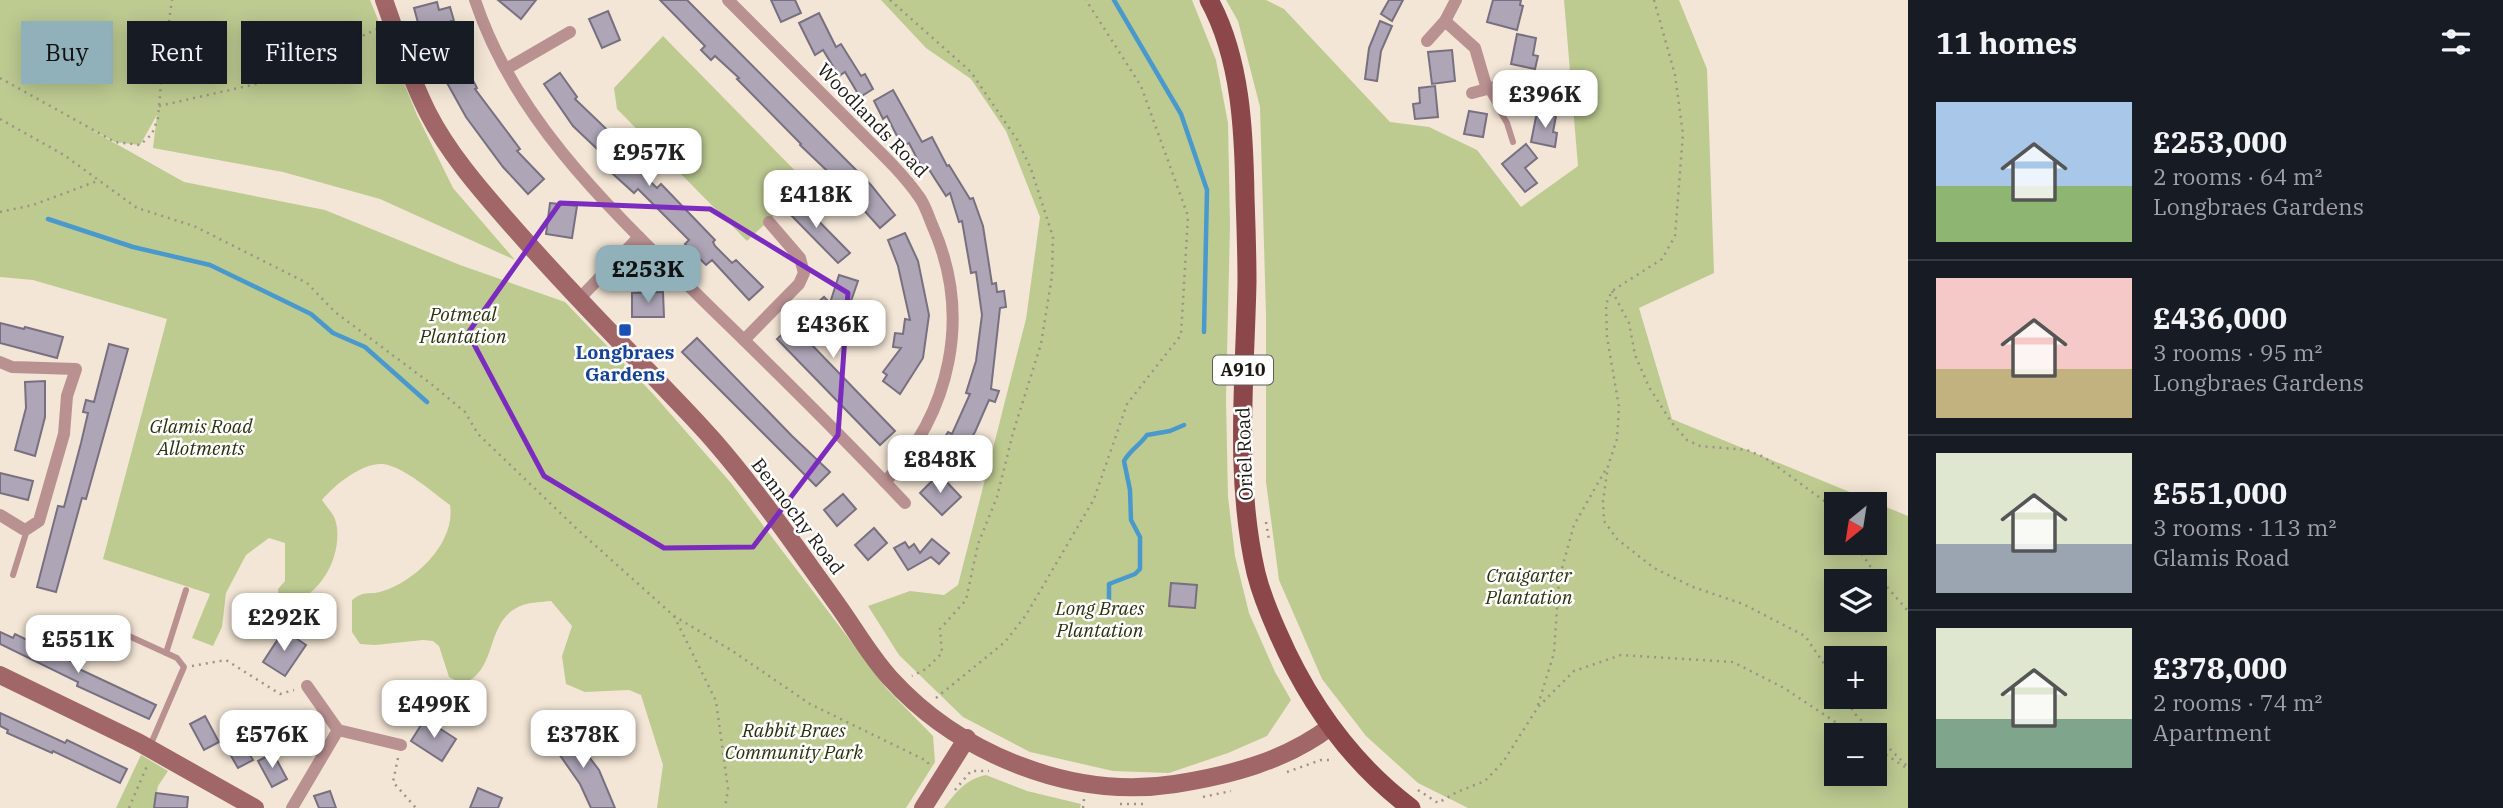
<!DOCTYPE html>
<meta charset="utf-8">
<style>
body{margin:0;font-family:"IBM Plex Serif",serif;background:#20242c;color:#f1f3f6;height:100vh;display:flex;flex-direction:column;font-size:26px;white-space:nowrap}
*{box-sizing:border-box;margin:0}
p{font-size:23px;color:#9ea1a6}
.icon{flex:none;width:38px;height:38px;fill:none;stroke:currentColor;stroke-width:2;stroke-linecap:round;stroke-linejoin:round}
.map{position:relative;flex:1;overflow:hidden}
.sheet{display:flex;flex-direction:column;background:#171b24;width:595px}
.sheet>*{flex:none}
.guide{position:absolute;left:21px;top:21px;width:665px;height:63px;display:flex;gap:14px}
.needle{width:46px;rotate:210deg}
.buttons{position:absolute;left:1824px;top:492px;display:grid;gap:14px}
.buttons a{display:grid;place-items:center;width:63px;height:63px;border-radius:0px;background:#171b24;box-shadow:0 4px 18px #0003;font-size:35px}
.price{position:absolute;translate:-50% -60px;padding:0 16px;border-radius:14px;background:#fff;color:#222;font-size:23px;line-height:46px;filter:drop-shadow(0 2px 4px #0008)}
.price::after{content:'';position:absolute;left:50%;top:42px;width:21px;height:16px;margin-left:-10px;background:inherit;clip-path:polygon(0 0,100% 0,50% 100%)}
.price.selected{background:#90b1ba;color:#111}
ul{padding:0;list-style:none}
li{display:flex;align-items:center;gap:21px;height:175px;padding:0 28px}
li+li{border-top:2px solid #363941}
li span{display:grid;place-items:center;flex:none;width:196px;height:140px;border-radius:0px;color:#555}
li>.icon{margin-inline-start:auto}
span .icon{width:84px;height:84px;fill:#fffc;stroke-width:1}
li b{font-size:30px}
h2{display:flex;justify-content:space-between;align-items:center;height:84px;padding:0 28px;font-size:30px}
.tag{padding:0 24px;border-radius:0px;background:#171b24;box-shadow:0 4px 18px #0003;font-size:24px;line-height:63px}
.tag.selected{background:#90b1ba;color:#111}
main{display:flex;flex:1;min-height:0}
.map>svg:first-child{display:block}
.green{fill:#bdcb91;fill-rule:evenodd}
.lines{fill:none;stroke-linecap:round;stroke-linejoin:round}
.stream{stroke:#4999cd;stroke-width:4.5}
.building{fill:#aea6b7;stroke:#787080;stroke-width:2}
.path{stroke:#9c9387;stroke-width:2.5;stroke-dasharray:2 5;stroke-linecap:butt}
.lane{stroke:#ba9191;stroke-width:6}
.street{stroke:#ba9191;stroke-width:12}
.secondary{stroke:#a06668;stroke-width:18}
.primary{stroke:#8c474b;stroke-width:19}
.marked{fill:none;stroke:#7b2cbf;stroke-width:5;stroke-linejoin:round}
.transit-dot{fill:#1a4fb4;stroke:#fff;stroke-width:2.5}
.labels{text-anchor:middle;stroke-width:5;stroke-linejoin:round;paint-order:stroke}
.shield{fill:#fff;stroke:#605d59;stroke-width:2}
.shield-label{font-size:18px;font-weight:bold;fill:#1c1712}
.street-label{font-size:19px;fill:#1c1712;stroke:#fff}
.park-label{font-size:19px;font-style:italic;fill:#2a300c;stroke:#fff}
.transit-label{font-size:19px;font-weight:bold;fill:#164399;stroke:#fff}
</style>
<main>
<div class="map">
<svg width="1908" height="808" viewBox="0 0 1908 808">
<rect width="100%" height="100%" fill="#f3e6d6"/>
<!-- green -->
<g class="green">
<path d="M0 0H370L417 115 453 188 515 260 380 199 283 172 153 148 157 115 140 145 115 142 88 128 184 182 325 210 460 265 565 302 654 395 731 483 887 689 933 736 935 762 906 808H657L663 765 641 695 629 690 585 692 566 684 562 656 572 626 551 601C542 602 532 602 523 605 483 619 500 671 462 684L449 677 439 646 433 641 423 640 375 645 360 644 352 632V600C366 589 369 596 383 591 416 581 456 542 450 505 433 493 405 467 383 464 363 462 334 485 322 500 326 506 332 512 335 519 346 552 318 607 279 602L278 589 285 581V543L269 538 246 555 226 593 222 627 213 646 192 638 210 594 103 559 167 319 33 280 0 277Z"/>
<path d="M881 0H1192L1216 60 1228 123 1230 225 1226 399 1228 497 1235 556 1249 613 1275 672 1291 700 1267 736 1228 753 1169 773 1113 771 1030 752 963 717 899 655 868 606 910 591 944 595 958 585 1026 319 1040 217 1006 131 971 79 926 48Z"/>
<path d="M1226 0H1266L1284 9 1390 122 1429 127 1477 150 1521 207 1578 166 1564 0H1679L1707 69 1714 273 1639 308 1672 419 1908 516V808H1468L1418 783 1366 736 1322 679 1279 580 1266 482V314L1260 107 1238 21ZM1836 504H1874V542H1836ZM1836 581H1874V620H1836ZM1836 658H1874V696H1836ZM1836 735H1874V774H1836Z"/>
<path d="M663 36 808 184 747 241 617 109 614 88Z"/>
<path d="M141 755 168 771 158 786 154 808H116Z"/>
<path d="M986 775 1027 791 1081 804 1080 808H944C956 792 966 779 986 775Z"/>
</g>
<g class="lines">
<!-- stream -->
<g class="stream">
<path d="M1114 0 1181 114 1207 190 1204 332"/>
<path d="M48 219 133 247 210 265 311 314 333 333 365 347 427 402"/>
<path d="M1105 609 1109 602V584L1135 574 1140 569V537L1131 520 1130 490 1124 461C1130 450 1140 445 1147 435L1170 431 1184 425"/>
</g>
</g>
<!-- building -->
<g class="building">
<path d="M498 0H536L521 19Z"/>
<path d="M660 0H687L871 185 895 215 880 228 861 207 863 205 800 145 801 144 737 79 739 78 715 56 711 60 701 50 705 46Z"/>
<path d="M771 0H795L801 13 781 22Z"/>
<path d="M1389 0H1403L1392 21 1381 14Z"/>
<path d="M1493 0H1521L1520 5 1523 6 1517 30 1487 22Z"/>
<path d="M437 2 439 10 450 7 454 21H451L464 48 458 51 477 88 475 89 520 149 517 151 544 179 528 194 503 167 466 117 446 81 423 29 420 30 414 8Z"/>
<path d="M608 11 620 40 602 48 589 19Z"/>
<path d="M819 13 836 47 841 44 861 76 865 74 873 89 860 97 845 72 839 76 823 50 815 55 799 23Z"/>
<path d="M1380 21 1392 26 1381 51 1377 81 1365 79 1369 48Z"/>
<path d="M1517 34 1536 38 1533 55 1538 56 1535 69 1511 64Z"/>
<path d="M1452 50 1455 81 1432 84 1428 52Z"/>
<path d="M560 73 577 97 575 99 622 144 617 150 657 188 661 184 715 240 713 242 715 246 732 263 736 260 763 287 749 300 712 260 706 265 685 244 689 240 638 189 634 193 613 174 617 171 612 166 614 165 573 126 544 84Z"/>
<path d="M1530 74 1554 79 1548 109 1528 104 1531 89H1527Z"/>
<path d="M1435 86 1438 117 1415 119 1413 104 1420 103 1419 88Z"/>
<path d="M893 90 922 142 932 137 947 166 949 165 970 199 973 198 983 226 992 284 996 283 997 292 1004 291 1006 307 1000 308 991 389 999 391 995 402 989 400 975 432 952 467 934 455 948 432 952 434 970 394 966 393 976 361 982 315 976 272 971 273 962 221 959 222 950 193 946 196 928 168 923 170 909 143 902 146 887 116 883 119 874 101Z"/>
<path d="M1469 111 1487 114 1483 137 1464 134Z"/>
<path d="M1537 112 1556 116 1553 132 1557 133 1555 147 1531 142Z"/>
<path d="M1526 144 1537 158 1525 168 1537 183 1525 192 1502 164Z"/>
<path d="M794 196 850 253 838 263 783 207Z"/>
<path d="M550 203 577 206 572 238 546 234Z"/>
<path d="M905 233 918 261 929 315 923 358 900 394 883 381 887 375 883 372 901 348 893 347 895 333 903 334 905 319 910 320 898 266 888 240Z"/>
<path d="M839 275 858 281 851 301 847 300 831 314 836 320 810 343 895 431 880 445 777 339 824 297 830 303Z"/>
<path d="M663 292 664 317H632V293Z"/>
<path d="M0 323 24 329 25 327 63 337 57 358 0 343Z"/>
<path d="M697 338 792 436 830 472 816 486 682 352Z"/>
<path d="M109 344 128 349 86 499 82 498 56 592 37 587 58 506 64 507 81 443 88 413 83 412 86 400 94 402Z"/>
<path d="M45 381V417L35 456 15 450 26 408 25 382Z"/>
<path d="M0 473 33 481 28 500 0 493Z"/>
<path d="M939 474 961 497 942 515 920 493Z"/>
<path d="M843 494 856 509 837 526 824 510Z"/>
<path d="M874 528 887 543 868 560 855 545Z"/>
<path d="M932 539 949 553 939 564 931 557 908 570 894 548 905 542 909 548 914 544 920 553Z"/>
<path d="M1171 583 1197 585 1195 608 1169 606Z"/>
<path d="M284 630 306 645 285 676 263 662Z"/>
<path d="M0 632 13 638 15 634 79 665 77 668 156 705 149 719 77 686 78 682 0 644Z"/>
<path d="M0 713 65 743 67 740 127 769 120 783 53 751 52 753 7 733 8 730 0 726Z"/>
<path d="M205 716 219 742 204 750 190 724Z"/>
<path d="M425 719 456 739 442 761 411 741Z"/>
<path d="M567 728 599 770 615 808H591L580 784 550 741Z"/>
<path d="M238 734 253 760 238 768 223 742Z"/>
<path d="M273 753 287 779 272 787 258 761Z"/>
<path d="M478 788 502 798 498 808H470Z"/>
<path d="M330 791 336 808H319L314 796Z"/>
<path d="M156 793 188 797 187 808H154Z"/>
</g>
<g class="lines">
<!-- path -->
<g class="path">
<path d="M890 0 971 72 1018 141 1031 169 1053 237 1052 276 1041 344 1013 433 997 497 978 544 966 600 940 629 942 653 926 669 912 676"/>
<path d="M1654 0 1675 75 1683 134 1675 236 1662 259 1612 291 1606 304 1607 337 1619 407 1617 439 1608 466 1603 501 1604 521 1617 539 1654 568 1693 587 1743 604 1805 636 1836 681"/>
<path d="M0 78 115 142 140 145 152 134 158 118 162 71 172 0"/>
<path d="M159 106 265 82 379 28"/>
<path d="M0 119 64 155 137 208 194 226 307 283 335 312 430 383 465 412 478 434 577 529 674 616 731 650 810 704 927 761 930 767"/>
<path d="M0 212 33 205 100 180"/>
<path d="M1612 291 1629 323 1635 355 1649 387 1672 423 1687 440 1700 446 1747 450 1764 457 1827 503 1836 516"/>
<path d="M1266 522 1269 540"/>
<path d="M1854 542 1874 572 1908 611"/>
<path d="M674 616 716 701 728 789 725 808"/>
<path d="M192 666 226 660 280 694 294 690"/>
<path d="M1845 696 1854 713 1908 767"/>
<path d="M936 698 1005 642 1026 615 1094 499 1127 404 1181 335 1188 216 1141 86 1086 0"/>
<path d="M1538 705 1554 653 1559 579 1574 525 1606 469"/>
<path d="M1874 747 1908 769"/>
<path d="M398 758 393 782 416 808"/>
<path d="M1287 772 1321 760H1334"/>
<path d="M955 790 971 771H989"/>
<path d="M1418 790 1438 803 1457 792 1485 781 1503 762 1538 707 1574 671 1621 655 1733 662 1784 688 1855 735"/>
<path d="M1203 797 1231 791"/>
<path d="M1120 804H1145"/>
<path d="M129 808 147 766"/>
<path d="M1083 808 1084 799"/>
</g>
<!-- lane -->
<g class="lane">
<path d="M1487 89 1507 123 1513 142"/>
<path d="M13 575 27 530"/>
<path d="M118 631 177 658 184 667 150 746"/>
<path d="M166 653 186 590"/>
</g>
<!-- street -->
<g class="street">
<path d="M475 0C516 125 620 218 711 308 777 372 842 436 905 503"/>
<path d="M728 0C768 40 808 80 848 120 872 145 900 169 920 198 926 207 929 218 933 227 972 316 951 413 885 482"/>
<path d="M1445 21 1475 48 1487 89"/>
<path d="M1427 41 1445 21 1456 0"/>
<path d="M506 69 570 32"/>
<path d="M1472 93 1502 85"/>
<path d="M579 299 639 237"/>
<path d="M744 340 799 284 804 273 800 258 769 222"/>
<path d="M0 362 12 367 76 369 67 396 64 434 39 521 27 529H23L0 515"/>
<path d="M307 686 338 730 401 745"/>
<path d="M292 808 338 730"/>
</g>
<!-- secondary -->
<g class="secondary">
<path d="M384 0C397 36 410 78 428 113 448 152 478 187 507 220 554 274 604 326 654 377 674 398 695 419 714 441 759 493 799 551 839 607 856 631 870 656 890 678 959 754 1072 800 1175 784 1231 775 1285 761 1330 727"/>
<path d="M0 675 138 742 255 808"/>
<path d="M923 808 967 738"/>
</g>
<!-- primary -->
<path class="primary" d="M1209 0C1241 58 1244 132 1245 197 1246 225 1247 253 1247 282 1245 378 1234 477 1256 573 1261 593 1269 613 1278 633 1308 702 1350 762 1411 808"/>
</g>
<!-- marked area -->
<path class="marked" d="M560 203 710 209 848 293 838 435 753 547 664 548 544 476 468 333Z"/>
<!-- markers -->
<rect class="transit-dot" x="618" y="323" width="14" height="14" rx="3.5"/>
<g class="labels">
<!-- shield labels -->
<rect class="shield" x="1213" y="355.5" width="60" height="29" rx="5"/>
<g class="shield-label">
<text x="1243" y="376">A910</text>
</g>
<!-- street labels -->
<g class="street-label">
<text transform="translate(873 120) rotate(46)" y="7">Woodlands Road</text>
<text transform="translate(1244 454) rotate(-92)" y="7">Oriel Road</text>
<text transform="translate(798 516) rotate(53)" y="7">Bennochy Road</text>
</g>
<!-- park labels -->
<g class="park-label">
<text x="463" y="321">Potmeal<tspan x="463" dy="22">Plantation</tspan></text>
<text x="201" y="433">Glamis Road<tspan x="201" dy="22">Allotments</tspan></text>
<text x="1529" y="582">Craigarter<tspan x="1529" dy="22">Plantation</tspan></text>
<text x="1100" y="615">Long Braes<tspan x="1100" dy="22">Plantation</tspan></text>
<text x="794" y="737">Rabbit Braes<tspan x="794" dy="22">Community Park</tspan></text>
</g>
<!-- transit labels -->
<g class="transit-label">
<text x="625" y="359">Longbraes<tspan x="625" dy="22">Gardens</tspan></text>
</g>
</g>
</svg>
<div class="buttons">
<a><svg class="needle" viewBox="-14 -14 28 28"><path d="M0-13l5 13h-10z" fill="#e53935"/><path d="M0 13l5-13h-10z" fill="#9ea1a6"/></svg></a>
<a><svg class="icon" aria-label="layers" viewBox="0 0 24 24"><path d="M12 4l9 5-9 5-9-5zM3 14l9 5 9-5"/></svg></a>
<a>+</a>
<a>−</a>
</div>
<b class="price" style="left:1545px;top:130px">£396K</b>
<b class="price" style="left:649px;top:188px">£957K</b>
<b class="price" style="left:816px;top:230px">£418K</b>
<b class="price selected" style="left:648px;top:305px">£253K</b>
<b class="price" style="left:833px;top:360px">£436K</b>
<b class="price" style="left:940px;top:495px">£848K</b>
<b class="price" style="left:284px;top:653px">£292K</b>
<b class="price" style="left:78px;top:675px">£551K</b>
<b class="price" style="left:434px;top:740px">£499K</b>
<b class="price" style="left:272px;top:770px">£576K</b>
<b class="price" style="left:583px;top:770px">£378K</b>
<div class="guide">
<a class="tag selected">Buy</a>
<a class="tag">Rent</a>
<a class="tag">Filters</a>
<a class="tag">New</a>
</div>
</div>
<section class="sheet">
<h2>11 homes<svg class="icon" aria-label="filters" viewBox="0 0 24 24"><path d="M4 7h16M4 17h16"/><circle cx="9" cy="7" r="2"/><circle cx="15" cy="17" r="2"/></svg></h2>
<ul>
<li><span style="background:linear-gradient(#a9c7e8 60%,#8fb573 0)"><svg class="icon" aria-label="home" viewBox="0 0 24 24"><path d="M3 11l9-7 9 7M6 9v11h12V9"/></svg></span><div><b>£253,000</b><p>2 rooms · 64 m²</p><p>Longbraes Gardens</p></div></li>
<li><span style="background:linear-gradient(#f6c9c9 65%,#c2b280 0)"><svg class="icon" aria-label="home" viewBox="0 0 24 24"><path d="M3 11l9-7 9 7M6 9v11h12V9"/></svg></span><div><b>£436,000</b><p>3 rooms · 95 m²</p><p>Longbraes Gardens</p></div></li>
<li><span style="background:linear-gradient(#dfe7d0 65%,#9aa5b1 0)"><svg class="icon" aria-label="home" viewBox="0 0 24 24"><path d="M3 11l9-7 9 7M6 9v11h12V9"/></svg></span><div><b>£551,000</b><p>3 rooms · 113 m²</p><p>Glamis Road</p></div></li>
<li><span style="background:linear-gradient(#dfe7d0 65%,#7fa58c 0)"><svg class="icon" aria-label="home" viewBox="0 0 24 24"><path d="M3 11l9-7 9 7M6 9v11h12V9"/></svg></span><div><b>£378,000</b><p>2 rooms · 74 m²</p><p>Apartment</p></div></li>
</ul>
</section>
</main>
